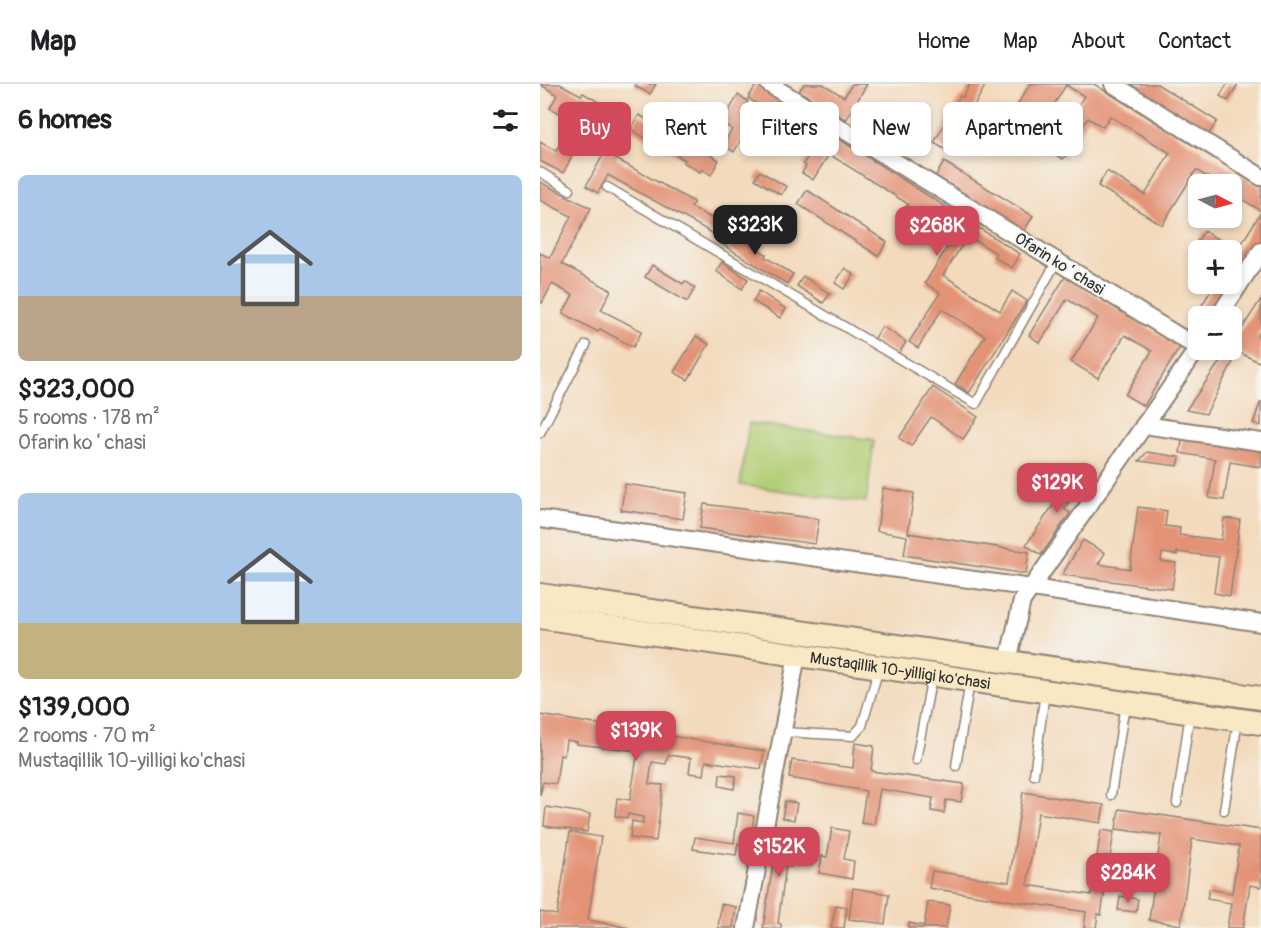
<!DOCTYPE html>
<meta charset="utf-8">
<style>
body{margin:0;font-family:Pangolin,sans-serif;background:#f6f6f6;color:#202124;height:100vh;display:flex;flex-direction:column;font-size:22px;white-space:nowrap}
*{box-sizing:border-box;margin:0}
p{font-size:20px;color:#757577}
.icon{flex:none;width:33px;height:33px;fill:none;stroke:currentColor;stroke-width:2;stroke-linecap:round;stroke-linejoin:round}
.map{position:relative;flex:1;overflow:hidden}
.panel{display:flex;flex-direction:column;background:#fff;width:540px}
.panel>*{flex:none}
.top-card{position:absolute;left:18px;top:18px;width:570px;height:54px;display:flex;gap:12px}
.needle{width:39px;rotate:96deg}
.buttons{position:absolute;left:648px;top:90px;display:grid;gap:12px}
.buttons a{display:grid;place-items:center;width:54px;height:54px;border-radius:9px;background:#fff;box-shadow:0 3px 9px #0003;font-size:30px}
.price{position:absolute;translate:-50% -51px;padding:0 14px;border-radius:12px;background:#d1495b;color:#fff;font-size:20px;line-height:39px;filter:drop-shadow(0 2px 3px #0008)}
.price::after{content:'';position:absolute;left:50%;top:36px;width:18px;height:14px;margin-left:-9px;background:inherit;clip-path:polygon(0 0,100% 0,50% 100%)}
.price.on{background:#222;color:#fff}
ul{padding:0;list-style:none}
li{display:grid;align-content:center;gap:12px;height:318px;padding:0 18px}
li span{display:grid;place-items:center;height:186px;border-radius:9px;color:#555}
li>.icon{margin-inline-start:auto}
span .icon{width:108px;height:108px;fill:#fffc;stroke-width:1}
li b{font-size:26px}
h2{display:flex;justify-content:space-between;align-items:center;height:72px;padding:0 18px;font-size:26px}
.pill{padding:0 21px;border-radius:9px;background:#fff;box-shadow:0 3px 9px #0003;font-size:21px;line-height:54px}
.pill.on{background:#d1495b;color:#fff}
header{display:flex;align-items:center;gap:36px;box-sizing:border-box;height:84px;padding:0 30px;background:#fff;border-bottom:2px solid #e0e0e0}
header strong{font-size:28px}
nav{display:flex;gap:33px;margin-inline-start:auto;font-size:21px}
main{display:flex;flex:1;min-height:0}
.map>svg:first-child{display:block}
.green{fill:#b1cc71;stroke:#6e7c4e;stroke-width:1.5}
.building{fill:#e39274}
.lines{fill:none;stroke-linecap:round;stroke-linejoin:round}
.lane-casing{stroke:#8f8274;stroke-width:11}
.street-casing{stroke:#8f8274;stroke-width:20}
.secondary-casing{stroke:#8f8274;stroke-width:26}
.lane{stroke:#fff;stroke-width:8}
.street{stroke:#fff;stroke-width:16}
.secondary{stroke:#f8e8c3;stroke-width:22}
.labels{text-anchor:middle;stroke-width:4.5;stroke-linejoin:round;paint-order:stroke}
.street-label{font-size:16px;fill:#2b2b2b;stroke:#f6f6f2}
</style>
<header>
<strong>Map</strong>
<nav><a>Home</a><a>Map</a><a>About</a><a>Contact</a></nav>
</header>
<main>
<section class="panel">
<h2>6 homes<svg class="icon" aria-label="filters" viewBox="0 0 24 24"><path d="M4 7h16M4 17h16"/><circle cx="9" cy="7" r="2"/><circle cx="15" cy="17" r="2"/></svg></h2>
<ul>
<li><span style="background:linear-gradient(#a9c7e8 65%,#b9a48a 0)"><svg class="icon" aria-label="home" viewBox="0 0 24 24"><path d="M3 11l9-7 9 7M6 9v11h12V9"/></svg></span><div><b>$323,000</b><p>5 rooms · 178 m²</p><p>Ofarin koʻchasi</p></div></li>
<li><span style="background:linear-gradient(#a9c7e8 70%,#c2b280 0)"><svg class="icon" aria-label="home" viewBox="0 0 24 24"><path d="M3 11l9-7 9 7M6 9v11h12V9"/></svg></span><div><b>$139,000</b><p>2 rooms · 70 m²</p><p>Mustaqillik 10-yilligi ko'chasi</p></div></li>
</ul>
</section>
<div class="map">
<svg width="721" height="844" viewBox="0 0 721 844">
<rect width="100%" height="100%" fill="#f6f6f2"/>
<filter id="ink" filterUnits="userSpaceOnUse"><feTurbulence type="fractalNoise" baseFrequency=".0167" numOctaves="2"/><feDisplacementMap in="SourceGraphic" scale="12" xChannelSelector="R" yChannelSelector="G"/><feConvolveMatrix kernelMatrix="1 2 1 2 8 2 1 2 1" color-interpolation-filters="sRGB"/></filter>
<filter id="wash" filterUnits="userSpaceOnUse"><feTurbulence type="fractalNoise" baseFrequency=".008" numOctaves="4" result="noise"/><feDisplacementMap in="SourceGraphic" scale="24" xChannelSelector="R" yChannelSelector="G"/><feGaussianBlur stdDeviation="1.35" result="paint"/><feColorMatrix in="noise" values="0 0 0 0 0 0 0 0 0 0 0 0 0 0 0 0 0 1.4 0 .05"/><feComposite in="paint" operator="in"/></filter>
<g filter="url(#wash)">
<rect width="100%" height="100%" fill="#f3dabc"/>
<!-- green -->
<path class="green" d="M209 339 334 356 326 418 200 401Z"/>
<g id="blocks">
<!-- building -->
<g class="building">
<path d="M0 0H20L41 11 43 9 64 21 58 33 54 31 23 89 0 77V58L16 67 33 36 10 24 17 11Z"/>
<path d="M96 0H116L110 10 95 2Z"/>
<path d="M217 0 256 25 247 39 208 14Z"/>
<path d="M264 0H283L304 13 312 0H327L306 36 259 7Z"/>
<path d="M430 0H446L409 68 394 59 420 12 423 13Z"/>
<path d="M490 0H554L721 103V127L702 115 692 131V100H675L676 98 656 86 622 141 558 102 567 87 605 111 630 69 570 32 563 43 548 34 523 75 510 68 544 12 526 1 492 56 480 48 488 35 474 26Z"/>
<path d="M582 0H617L677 37 668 52Z"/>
<path d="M687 0H698L688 17 680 12Z"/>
<path d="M198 11 208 17 202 27 214 34 194 68 183 61 192 45 182 39Z"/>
<path d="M99 31 179 76 171 91 162 85 160 88 143 78 145 76 123 63 122 65 91 45Z"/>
<path d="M77 46 89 52 76 75 154 118 151 123 180 139 174 150 68 91 58 109 46 102Z"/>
<path d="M285 46 480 170 472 184 454 173 456 169 428 152 403 191 460 227 472 207 487 217 429 309 415 300 445 252 402 225 378 264 369 258 400 209 385 199 416 149 383 129 378 138 363 128 368 120 289 70 273 96 262 89 266 82 263 80Z"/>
<path d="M404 78 493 132 484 147 395 93Z"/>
<path d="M220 87 247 103 241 111 215 95Z"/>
<path d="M0 98 51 124 22 180 71 206 61 226 102 247 93 263 60 245 58 248 23 229 33 211 12 200 2 219 0 218V189L2 185 0 183V169L10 174 31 132 0 116Z"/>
<path d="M267 106 347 158 338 172 258 120Z"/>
<path d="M721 128V158L675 232H658V252L647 245 675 200H692V166H664L655 161 664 147 697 167Z"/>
<path d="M188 146 226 170 225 173 253 190 247 200 180 159Z"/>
<path d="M182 178 208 195 202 205 176 187Z"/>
<path d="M112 181 143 200 145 197 155 204 147 218 105 193Z"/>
<path d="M305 184 314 191 304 205 295 199Z"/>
<path d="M263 192 290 210 283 219 257 202Z"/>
<path d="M525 193 640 263 604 322 585 311 612 267 585 251 558 294 531 278 558 234 527 215 500 259 489 251Z"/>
<path d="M219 207 246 225 240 234 213 217Z"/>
<path d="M721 215V245L717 252 721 255V279L698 268 666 330 646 326 688 266H692V260Z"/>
<path d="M342 242 366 258 358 271 334 256Z"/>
<path d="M156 252 169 260 148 296 134 288Z"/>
<path d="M393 303 438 333 423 355 391 333 371 362 359 354Z"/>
<path d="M721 317V342L713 339Z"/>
<path d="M643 351 721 363V383L690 378 684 416 669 414 675 375 640 369Z"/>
<path d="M607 368 640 373 638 382 599 377Z"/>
<path d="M541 380 550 387 524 425 530 429 501 471 486 461Z"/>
<path d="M85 400 147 409 143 435 81 426Z"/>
<path d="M343 404 374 409 368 449 489 468 486 490 364 471 367 452 337 447Z"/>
<path d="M164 420 279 435 275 460 160 444Z"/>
<path d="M598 423 627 427 625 442 640 444 639 451 681 456 684 434 700 436 690 512 674 509 679 473 637 468V471L622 469 621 477 636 479 632 505 522 491 543 456 565 469 558 480 590 485Z"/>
<path d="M0 631 224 667 221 685 166 677 164 691 149 689 151 674 128 671 126 680 112 678 109 700 123 701 116 757 90 754 92 737 103 739V733L88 730 87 734 75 732 77 714 90 716 98 667 37 660V658L26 656 24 672 20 671 16 700 3 698 0 711Z"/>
<path d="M315 659 334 662 331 687 424 700 421 718 406 716 404 729 391 727 393 714 340 705 334 741 321 739 326 707 249 694 252 676 313 684Z"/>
<path d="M180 690 196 692 194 705 179 702Z"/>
<path d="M483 708 564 721 561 739 498 729 487 801 551 811 561 746 574 748 561 831 558 830 556 844H544L546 828 389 804 392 787 469 798Z"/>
<path d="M245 717 257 719 254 736 242 734Z"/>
<path d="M6 723 50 730 47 748 4 742Z"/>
<path d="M579 725 721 746V803L710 801 703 844H687L691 819 667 815 669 805 692 809 699 762 652 755 641 841 609 836 621 751 576 745Z"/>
<path d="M198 729 214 732 210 761 198 759 196 771 153 765 155 753 194 759Z"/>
<path d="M292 744 309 747 304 775 314 777 312 795 279 789 282 772 287 773Z"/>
<path d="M30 748 61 753 48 836 90 844H0V828L17 831Z"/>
<path d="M238 748 256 751 251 783 246 782 238 839 241 840V844H223Z"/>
<path d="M313 804 349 810 345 840 309 835Z"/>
<path d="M580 812 598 815 596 828 578 826Z"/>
<path d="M388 818 410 821 406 844H368L369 839 384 842Z"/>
<path d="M181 820 196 823 193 844H178Z"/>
<path d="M296 821 307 823 304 844H291Z"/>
</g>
</g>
</g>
<g filter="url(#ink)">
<use href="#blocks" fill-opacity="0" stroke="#8f8274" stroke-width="1.5"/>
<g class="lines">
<!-- lane casing -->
<g class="lane-casing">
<g id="lane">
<path d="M0 88 30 106"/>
<path d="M67 103 436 320 517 177"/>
<path d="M0 349 46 261"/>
<path d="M242 648 313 652 322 642 339 584"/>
<path d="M376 676 392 592"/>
<path d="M416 682 430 597"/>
<path d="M494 691 505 608"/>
<path d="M571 711 585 620"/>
<path d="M637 719 650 629"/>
<path d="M684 726 698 636"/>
</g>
</g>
<!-- street casing -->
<g class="street-casing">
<g id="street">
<path d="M229 0 658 264"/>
<path d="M573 0 721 93"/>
<path d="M679 232 721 167"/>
<path d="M604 341 721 358"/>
<path d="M0 435 492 504 721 539"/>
<path d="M468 577 482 517 658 264"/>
<path d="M206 844 257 571"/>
</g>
</g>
<!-- secondary casing -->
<g class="secondary-casing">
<g id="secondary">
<path d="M0 511 721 614"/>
<path id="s1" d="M0 533 721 639"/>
</g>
</g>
<!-- lane -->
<use href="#lane" class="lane"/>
<!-- street -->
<use href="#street" class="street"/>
<!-- secondary -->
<use href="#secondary" class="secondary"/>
</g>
</g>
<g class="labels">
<!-- street labels -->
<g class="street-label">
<text transform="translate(520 179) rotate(32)" y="6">Ofarin koʻchasi</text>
<text dy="6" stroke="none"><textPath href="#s1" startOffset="364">Mustaqillik 10-yilligi ko'chasi</textPath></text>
</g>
</g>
</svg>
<div class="buttons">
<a><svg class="needle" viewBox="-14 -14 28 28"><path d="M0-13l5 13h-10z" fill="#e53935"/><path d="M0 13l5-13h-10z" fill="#757577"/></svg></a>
<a>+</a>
<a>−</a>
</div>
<b class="price on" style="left:215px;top:172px">$323K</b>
<b class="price" style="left:397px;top:173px">$268K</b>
<b class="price" style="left:517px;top:430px">$129K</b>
<b class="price" style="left:96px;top:678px">$139K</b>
<b class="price" style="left:239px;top:794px">$152K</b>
<b class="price" style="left:588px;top:820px">$284K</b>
<div class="top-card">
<a class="pill on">Buy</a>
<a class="pill">Rent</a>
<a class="pill">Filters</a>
<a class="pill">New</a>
<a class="pill">Apartment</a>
</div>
</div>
</main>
